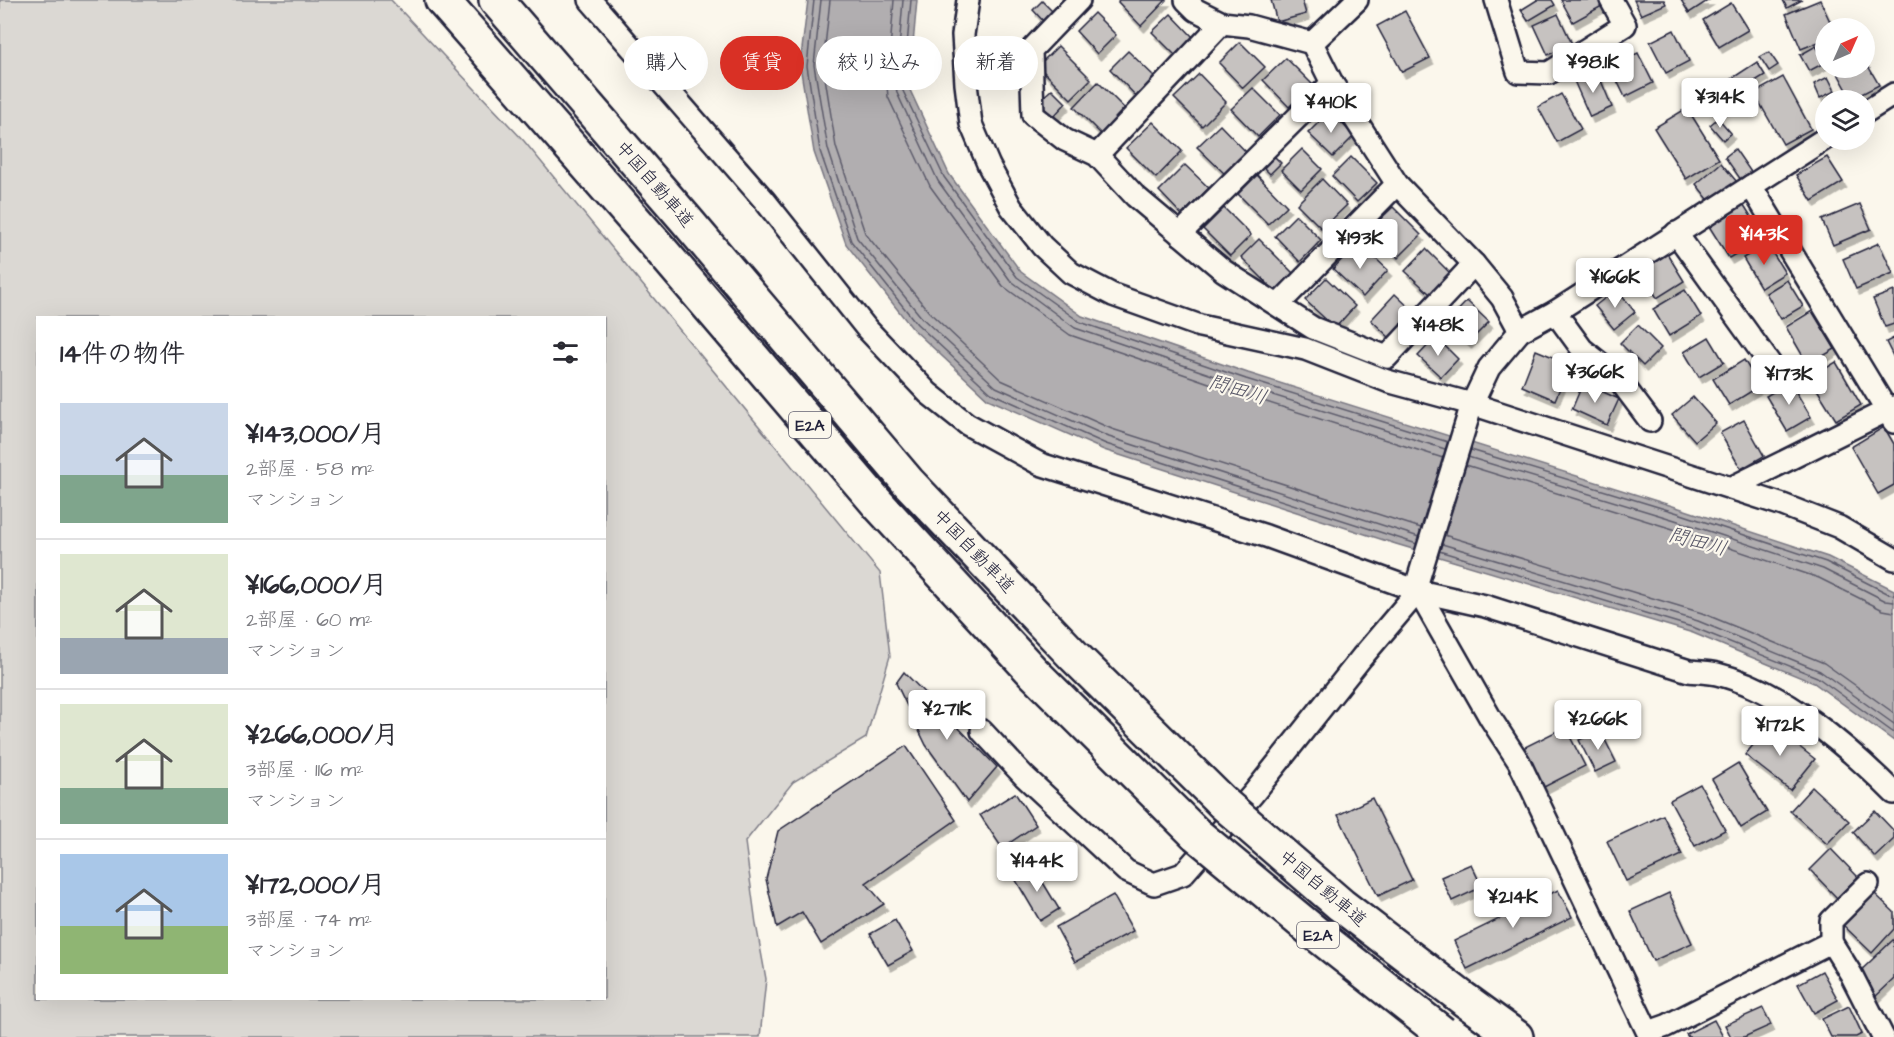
<!DOCTYPE html>
<html lang="ja">
<meta charset="utf-8">
<style>
body{margin:0;font-family:"Architects Daughter","Klee One",sans-serif;background:#f7f7f7;color:#2b2b33;height:100vh;display:flex;flex-direction:column;font-size:22px;white-space:nowrap}
*{box-sizing:border-box;margin:0}
p{font-size:20px;color:#7c7c81}
.icon{flex:none;width:33px;height:33px;fill:none;stroke:currentColor;stroke-width:2;stroke-linecap:round;stroke-linejoin:round}
.map{position:relative;flex:1;overflow:hidden}
.drawer{position:absolute;left:36px;top:316px;width:570px;height:684px;display:flex;flex-direction:column;background:#fff;border-radius:0px;box-shadow:0 6px 24px #0002}
.drawer>*{flex:none}
.hud{position:absolute;left:624px;top:36px;width:570px;height:54px;display:flex;gap:12px}
.needle{width:39px;rotate:45deg}
.tools{position:absolute;left:1815px;top:18px;display:grid;gap:12px}
.tools a{display:grid;place-items:center;width:60px;height:60px;border-radius:50%;background:#fff;box-shadow:0 6px 24px #0002;font-size:30px}
.price{position:absolute;translate:-50% -51px;padding:0 14px;border-radius:6px;background:#fff;color:#222;font-size:20px;line-height:39px;filter:drop-shadow(0 2px 3px #0008)}
.price::after{content:'';position:absolute;left:50%;top:36px;width:18px;height:14px;margin-left:-9px;background:inherit;clip-path:polygon(0 0,100% 0,50% 100%)}
.price.current{background:#d93025;color:#fff}
ul{padding:0;list-style:none}
li{display:flex;align-items:center;gap:18px;height:150px;padding:0 24px}
li+li{border-top:2px solid #e1e1e2}
li span{display:grid;place-items:center;flex:none;width:168px;height:120px;border-radius:0px;color:#555}
li>.icon{margin-inline-start:auto}
span .icon{width:72px;height:72px;fill:#fffc;stroke-width:1}
li b{font-size:26px}
h2{display:flex;justify-content:space-between;align-items:center;height:72px;padding:0 24px;font-size:26px}
.tag{padding:0 21px;border-radius:27px;background:#fff;box-shadow:0 6px 24px #0002;font-size:21px;line-height:54px}
.tag.current{background:#d93025;color:#fff}
.map>svg:first-child{display:block}
.green{fill:#dbd8d3;stroke:#7e7d87;stroke-width:1.5;fill-rule:evenodd}
.water{fill:#b1aeb0;stroke:#787681;stroke-width:1.5}
.lines{fill:none;stroke-linecap:round;stroke-linejoin:round}
.shore{stroke:#5b5a6a;stroke-width:1.5}
.building{fill:#c6c2c0;stroke:#22223b;stroke-width:1.5;filter:url(#shadow)}
.minor-casing{stroke:#22223b;stroke-width:26}
.motorway-casing{stroke:#22223b;stroke-width:38}
.minor{stroke:#fbf7ec;stroke-width:21}
.motorway{stroke:#fbf7ec;stroke-width:33}
.motorway-bridge-casing{stroke:#22223b;stroke-width:38;stroke-linecap:butt}
.motorway-bridge{stroke:#fbf7ec;stroke-width:33}
.labels{text-anchor:middle;stroke-width:4.5;stroke-linejoin:round;paint-order:stroke}
.shield{fill:#fbf7ec;stroke:#636270;stroke-width:1.5}
.shield-label{font-size:16px;font-weight:bold;fill:#22223b}
.street-label{font-size:18px;fill:#22223b;stroke:#fbf7ec}
.water-label{font-size:20px;font-style:italic;fill:#545364;stroke:#fbf7ec}
</style>
<div class="map">
<svg width="1894" height="1037" viewBox="0 0 1894 1037">
<defs>
<filter id="shadow"><feDropShadow dx="3.5" dy="6" stdDeviation="0" flood-color="#0004"/></filter>
</defs>
<rect width="100%" height="100%" fill="#fbf7ec"/>
<filter id="ink" filterUnits="userSpaceOnUse"><feTurbulence type="fractalNoise" baseFrequency=".0167" numOctaves="2"/><feDisplacementMap in="SourceGraphic" scale="12" xChannelSelector="R" yChannelSelector="G"/><feConvolveMatrix kernelMatrix="1 2 1 2 8 2 1 2 1" color-interpolation-filters="sRGB"/></filter>
<g filter="url(#ink)">
<!-- green -->
<path class="green" d="M0 0H391L524 141 880 573 890 656 866 738 793 782 745 842 756 924 766 979 760 1037H0ZM38 318H604V999H38Z"/>
<!-- water -->
<path class="water" d="M808 0H917L909 88 949 174 1021 272 1082 316 1248 373 1679 508 1828 557 1894 590V741L1814 683 1693 633 1396 544 1104 450 988 399 912 328 846 244 814 152 800 65Z"/>
<g class="lines">
<!-- shore -->
<g class="shore">
<path d="M814 0 807 66 820 151 851 241 917 324 991 393 1106 444 1417 544"/>
<path d="M821 0 814 65 828 149 857 238 922 318 996 387 1109 437 1419 537"/>
<path d="M830 0 823 65 836 147 865 233 929 312 1001 380 1112 429 1421 528"/>
<path d="M894 0 887 86 888 97 930 186 1003 286 1070 335 1241 394 1443 458"/>
<path d="M903 0 896 86 897 93 938 181 1010 280 1075 328 1244 386 1445 449"/>
<path d="M911 0 903 91 944 177 1017 277 1080 322 1246 379 1448 442"/>
<path d="M1471 450 1678 513 1826 562 1889 594 1894 595"/>
<path d="M1468 457 1675 520 1823 569 1886 601 1894 602"/>
<path d="M1466 465 1673 529 1819 578 1883 610 1894 612"/>
<path d="M1444 535 1702 613 1824 663 1894 713"/>
<path d="M1442 544 1698 621 1820 671 1894 724"/>
<path d="M1439 551 1695 628 1817 677 1894 733"/>
</g>
</g>
<!-- building -->
<g class="building">
<path d="M1119 0H1166L1141 26 1118 2Z"/>
<path d="M1271 0H1302L1306 14 1277 22Z"/>
<path d="M1537 0H1552L1555 5 1528 21 1521 10Z"/>
<path d="M1561 0H1599L1602 6 1573 22Z"/>
<path d="M1634 0H1664L1666 4 1641 15Z"/>
<path d="M1681 0H1709L1689 13Z"/>
<path d="M1783 0H1802L1787 8Z"/>
<path d="M1820 0 1833 28H1826V39L1801 49 1786 14Z"/>
<path d="M1042 1 1054 13 1045 23 1033 10Z"/>
<path d="M1731 3 1748 30 1719 47 1703 20Z"/>
<path d="M1405 11 1430 58 1402 72 1377 26Z"/>
<path d="M1094 13 1116 35 1097 54 1076 31Z"/>
<path d="M1171 14 1193 37 1175 55 1152 32Z"/>
<path d="M1558 14 1572 44 1548 55 1534 25Z"/>
<path d="M1674 30 1689 61 1666 73 1650 42Z"/>
<path d="M1240 42 1265 67 1243 88 1219 63Z"/>
<path d="M1058 46 1091 79 1071 99 1038 66Z"/>
<path d="M1816 46 1826 62 1809 71 1800 55Z"/>
<path d="M1128 51 1156 78 1137 97 1110 69Z"/>
<path d="M1769 52 1778 65 1769 71 1760 57Z"/>
<path d="M1638 53 1653 83 1625 97 1610 66Z"/>
<path d="M1286 58 1312 84 1289 107 1263 80Z"/>
<path d="M1864 59 1879 85 1852 99 1836 70 1841 68H1864Z"/>
<path d="M1757 62 1765 75 1739 91 1731 79Z"/>
<path d="M1597 71 1612 107 1590 117 1574 81Z"/>
<path d="M1199 74 1226 102 1202 126 1174 98Z"/>
<path d="M1783 77 1811 129 1783 144 1754 93Z"/>
<path d="M1828 77 1835 91 1820 98 1814 84Z"/>
<path d="M1098 82 1126 110 1101 134 1074 107Z"/>
<path d="M1253 88 1280 115 1258 137 1231 109Z"/>
<path d="M1052 89 1066 103 1053 117 1038 102Z"/>
<path d="M1561 94 1581 129 1557 142 1538 107Z"/>
<path d="M1687 108 1719 159 1686 179 1654 128Z"/>
<path d="M1330 111 1354 136 1333 157 1308 133Z"/>
<path d="M1718 118 1731 133 1723 140 1710 125Z"/>
<path d="M1153 122 1182 151 1156 178 1126 148Z"/>
<path d="M1220 125 1249 155 1228 177 1197 147Z"/>
<path d="M1302 149 1322 169 1301 190 1281 170Z"/>
<path d="M1735 149 1751 172 1741 180 1725 157Z"/>
<path d="M1271 153 1281 163 1270 174 1260 164Z"/>
<path d="M1351 157 1377 183 1357 202 1332 176Z"/>
<path d="M1827 157 1843 182 1812 201 1796 175Z"/>
<path d="M1721 163 1737 182 1711 203 1696 184Z"/>
<path d="M1185 165 1209 188 1182 215 1159 191Z"/>
<path d="M1257 175 1287 206 1268 224 1238 194Z"/>
<path d="M1322 179 1347 205 1322 229 1297 204Z"/>
<path d="M1742 202 1764 237 1729 258 1707 223Z"/>
<path d="M1860 204 1871 229 1833 245 1822 220Z"/>
<path d="M1393 207 1421 235 1398 258 1370 229Z"/>
<path d="M1224 208 1251 235 1230 256 1203 229Z"/>
<path d="M1296 215 1321 240 1300 262 1275 236Z"/>
<path d="M1259 239 1295 275 1277 293 1241 257Z"/>
<path d="M1358 242 1388 270 1363 297 1333 269Z"/>
<path d="M1879 243 1893 273 1856 289 1843 259Z"/>
<path d="M1767 244 1785 273 1761 288 1743 258Z"/>
<path d="M1426 249 1450 273 1430 294 1405 271Z"/>
<path d="M1665 250 1684 281 1657 298 1638 266Z"/>
<path d="M1326 278 1355 306 1335 328 1305 300Z"/>
<path d="M1787 280 1803 306 1781 319 1766 293Z"/>
<path d="M1616 289 1635 312 1614 329 1595 306Z"/>
<path d="M1685 290 1701 316 1669 336 1653 309Z"/>
<path d="M1894 291V324L1885 327 1873 299Z"/>
<path d="M1395 294 1415 313 1391 339 1371 320Z"/>
<path d="M1467 301 1489 322 1468 343 1447 322Z"/>
<path d="M1812 311 1835 349 1808 365 1786 327Z"/>
<path d="M1638 325 1661 348 1643 366 1620 343Z"/>
<path d="M1436 337 1458 359 1441 377 1418 356Z"/>
<path d="M1709 337 1724 362 1699 377 1684 352Z"/>
<path d="M1894 338V358L1886 342Z"/>
<path d="M1536 350 1570 364 1555 400 1522 386Z"/>
<path d="M1744 360 1760 386 1729 405 1713 379Z"/>
<path d="M1836 362 1861 405 1836 420 1810 378Z"/>
<path d="M1790 382 1811 417 1787 431 1766 396Z"/>
<path d="M1583 383 1619 399 1607 425 1572 409Z"/>
<path d="M1693 397 1716 423 1695 441 1672 415Z"/>
<path d="M1744 420 1764 456 1741 469 1720 433Z"/>
<path d="M1884 427 1894 444V485L1878 494 1851 447Z"/>
<path d="M904 672 997 767 967 802 926 745 896 683Z"/>
<path d="M1770 724 1815 759 1790 790 1745 755Z"/>
<path d="M1565 727 1585 766 1544 787 1523 748Z"/>
<path d="M1600 730 1616 762 1595 772 1579 740Z"/>
<path d="M906 746 956 820 866 883 884 904 821 944 802 912 777 927 766 879 778 831Z"/>
<path d="M1738 763 1767 812 1741 828 1712 779Z"/>
<path d="M1700 784 1725 830 1695 846 1670 800Z"/>
<path d="M1812 787 1849 821 1827 844 1790 811Z"/>
<path d="M1015 793 1036 825 1002 848 980 815Z"/>
<path d="M1372 798 1412 880 1378 896 1338 815Z"/>
<path d="M1875 811 1894 831V839L1875 857 1853 832Z"/>
<path d="M1663 815 1682 855 1626 881 1607 841Z"/>
<path d="M1831 849 1858 877 1837 898 1810 870Z"/>
<path d="M1471 864 1482 887 1452 901 1441 877Z"/>
<path d="M1033 866 1059 909 1040 921 1014 877Z"/>
<path d="M1558 890 1572 917 1467 969 1454 941Z"/>
<path d="M1669 893 1692 943 1653 961 1630 911Z"/>
<path d="M1874 893 1894 912V929L1872 953 1843 925Z"/>
<path d="M1113 895 1133 931 1075 962 1056 927Z"/>
<path d="M895 920 913 951 888 965 870 934Z"/>
<path d="M1894 939V979L1875 997 1855 976Z"/>
<path d="M1822 971 1838 1000 1814 1013 1798 984Z"/>
<path d="M1849 1006 1862 1034 1856 1037H1831L1822 1019Z"/>
<path d="M1763 1008 1771 1025 1744 1037H1731L1725 1025Z"/>
<path d="M1714 1020 1723 1037H1688L1686 1034Z"/>
</g>
<g class="lines">
<!-- minor casing -->
<g class="minor-casing">
<g id="minor">
<path d="M590 0 765 201 867 329 928 393 967 424 1040 464 1266 536 1418 591 1485 606 1689 671C1698 672 1708 672 1717 674 1783 690 1847 746 1894 793"/>
<path d="M968 0 963 35 966 84 971 124 989 166 1011 207 1042 246 1071 273 1113 295 1200 326 1305 349 1387 381 1472 404 1783 505 1839 527 1894 559"/>
<path d="M1079 0 1031 50 1033 115 1065 140 1097 155 1135 196 1224 271 1313 328 1387 357 1474 264"/>
<path d="M1186 0 1196 10 1222 23 1249 26 1312 43 1332 83 1397 184 1474 264 1502 298 1520 331"/>
<path d="M1496 0 1518 72 1549 73 1625 25 1611 0"/>
<path d="M1312 43 1357 0"/>
<path d="M1864 113 1894 94"/>
<path d="M1097 155 1222 23"/>
<path d="M1751 186 1894 422"/>
<path d="M1676 233 1773 368"/>
<path d="M1180 234 1332 83"/>
<path d="M1278 305 1397 184"/>
<path d="M1555 312 1582 349 1617 377 1650 421"/>
<path d="M1733 487 1894 407"/>
<path d="M982 731 1024 776 1126 871 1154 884 1183 874 1253 794 1362 657 1418 591"/>
<path d="M1831 942 1851 974 1883 1037"/>
<path d="M1649 1032 1666 1026 1831 942V921L1868 884"/>
<path d="M1650 1037 1519 762 1491 719 1418 591V580L1472 404 1489 368 1520 331 1555 312 1826 138"/>
</g>
</g>
<!-- motorway casing -->
<g class="motorway-casing">
<g id="motorway">
<path d="M442 0 660 249 877 503 1033 672 1196 834"/>
<path d="M496 0 687 221 908 482 1075 657 1223 803"/>
<path d="M1465 1000 1516 1037"/>
</g>
</g>
<!-- minor -->
<use href="#minor" class="minor"/>
<!-- motorway -->
<use href="#motorway" class="motorway"/>
<!-- motorway-bridge casing -->
<g class="motorway-bridge-casing">
<g id="motorway-bridge">
<path d="M1223 803 1341 905 1465 1000"/>
<path d="M1196 834 1319 936 1442 1033"/>
</g>
</g>
<!-- motorway-bridge -->
<use href="#motorway-bridge" class="motorway-bridge"/>
</g>
</g>
<g class="labels">
<!-- shield labels -->
<g class="shield">
<rect x="789" y="412" width="42" height="26" rx="4.5"/>
<rect x="1297" y="922" width="42" height="26" rx="4.5"/>
</g>
<g class="shield-label">
<text x="810" y="431">E2A</text>
<text x="1318" y="941">E2A</text>
</g>
<!-- street labels -->
<g class="street-label">
<text transform="translate(655 184) rotate(49)" y="6">中国自動車道</text>
<text transform="translate(974 551) rotate(46)" y="6">中国自動車道</text>
<text transform="translate(1323 888) rotate(40)" y="6">中国自動車道</text>
</g>
<!-- water labels -->
<g class="water-label">
<text transform="translate(1238 389) rotate(17)" y="7">問田川</text>
<text transform="translate(1698 541) rotate(15)" y="7">問田川</text>
</g>
</g>
</svg>
<div class="tools">
<a><svg class="needle" viewBox="-14 -14 28 28"><path d="M0-13l5 13h-10z" fill="#e53935"/><path d="M0 13l5-13h-10z" fill="#7c7c81"/></svg></a>
<a><svg class="icon" aria-label="layers" viewBox="0 0 24 24"><path d="M12 4l9 5-9 5-9-5zM3 14l9 5 9-5"/></svg></a>
</div>
<b class="price" style="left:1593px;top:94px">¥98.1K</b>
<b class="price" style="left:1720px;top:129px">¥314K</b>
<b class="price" style="left:1331px;top:134px">¥410K</b>
<b class="price current" style="left:1764px;top:266px">¥143K</b>
<b class="price" style="left:1360px;top:270px">¥193K</b>
<b class="price" style="left:1615px;top:309px">¥166K</b>
<b class="price" style="left:1438px;top:357px">¥148K</b>
<b class="price" style="left:1595px;top:404px">¥366K</b>
<b class="price" style="left:1789px;top:406px">¥173K</b>
<b class="price" style="left:947px;top:741px">¥271K</b>
<b class="price" style="left:1598px;top:751px">¥266K</b>
<b class="price" style="left:1780px;top:757px">¥172K</b>
<b class="price" style="left:1037px;top:893px">¥144K</b>
<b class="price" style="left:1513px;top:929px">¥214K</b>
<div class="hud">
<a class="tag">購入</a>
<a class="tag current">賃貸</a>
<a class="tag">絞り込み</a>
<a class="tag">新着</a>
</div>
<section class="drawer">
<h2>14件の物件<svg class="icon" aria-label="filters" viewBox="0 0 24 24"><path d="M4 7h16M4 17h16"/><circle cx="9" cy="7" r="2"/><circle cx="15" cy="17" r="2"/></svg></h2>
<ul>
<li><span style="background:linear-gradient(#c9d6e8 60%,#7fa58c 0)"><svg class="icon" aria-label="home" viewBox="0 0 24 24"><path d="M3 11l9-7 9 7M6 9v11h12V9"/></svg></span><div><b>¥143,000/月</b><p>2部屋 · 58 m²</p><p>マンション</p></div></li>
<li><span style="background:linear-gradient(#dfe7d0 70%,#9aa5b1 0)"><svg class="icon" aria-label="home" viewBox="0 0 24 24"><path d="M3 11l9-7 9 7M6 9v11h12V9"/></svg></span><div><b>¥166,000/月</b><p>2部屋 · 60 m²</p><p>マンション</p></div></li>
<li><span style="background:linear-gradient(#dfe7d0 70%,#7fa58c 0)"><svg class="icon" aria-label="home" viewBox="0 0 24 24"><path d="M3 11l9-7 9 7M6 9v11h12V9"/></svg></span><div><b>¥266,000/月</b><p>3部屋 · 116 m²</p><p>マンション</p></div></li>
<li><span style="background:linear-gradient(#a9c7e8 60%,#8fb573 0)"><svg class="icon" aria-label="home" viewBox="0 0 24 24"><path d="M3 11l9-7 9 7M6 9v11h12V9"/></svg></span><div><b>¥172,000/月</b><p>3部屋 · 74 m²</p><p>マンション</p></div></li>
</ul>
</section>
</div>
